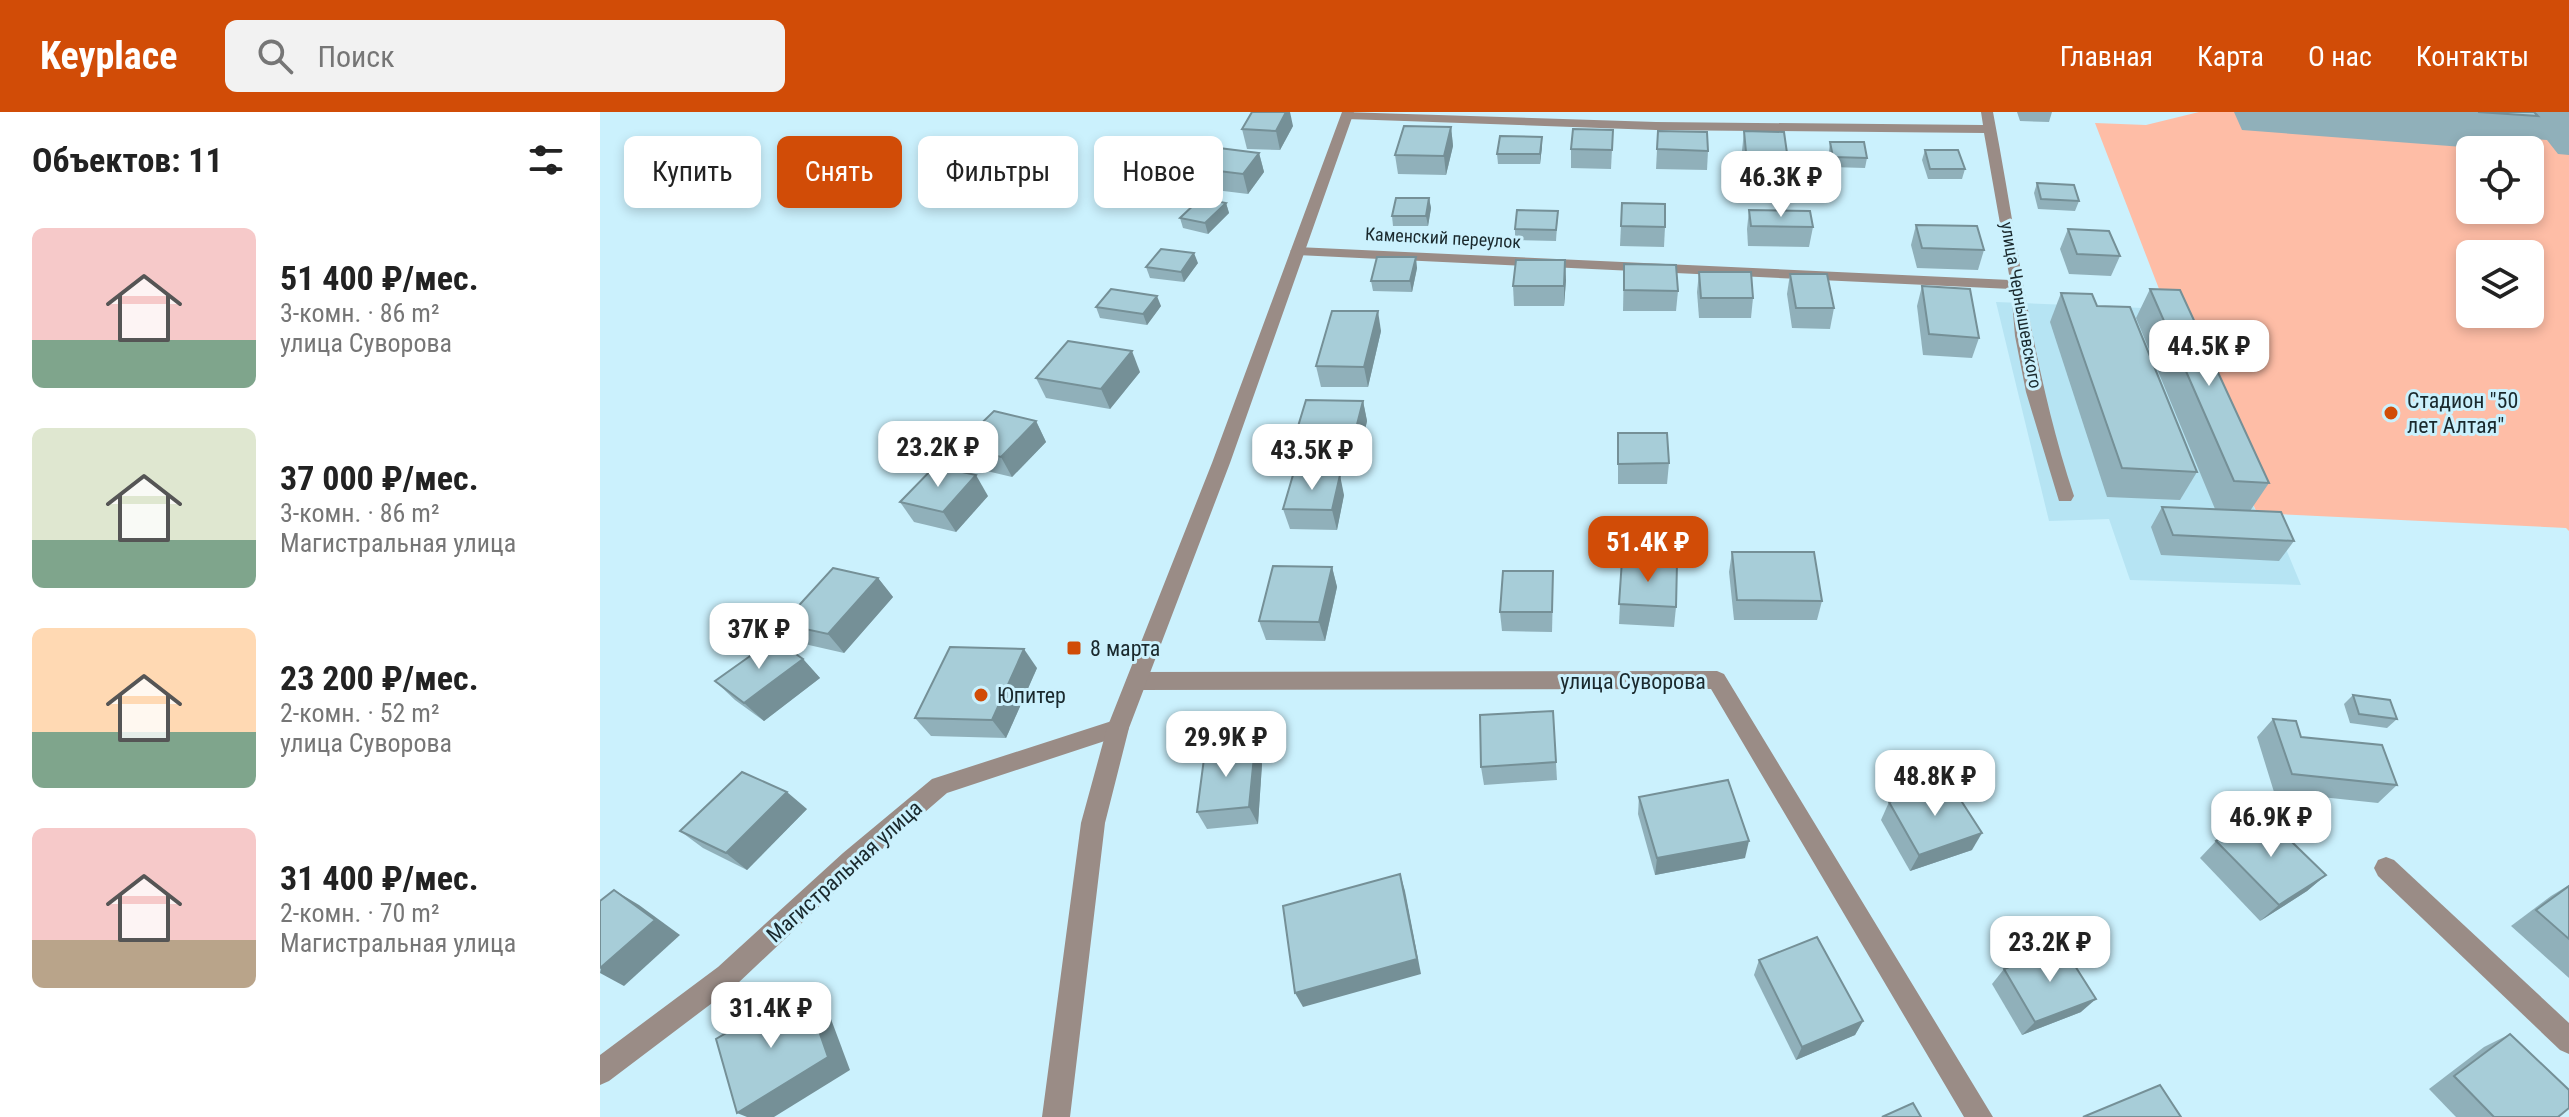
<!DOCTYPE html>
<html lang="ru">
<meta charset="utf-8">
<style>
body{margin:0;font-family:"Roboto Condensed",sans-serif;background:#f2f2f2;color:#222;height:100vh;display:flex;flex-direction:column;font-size:30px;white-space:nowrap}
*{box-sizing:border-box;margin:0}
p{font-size:26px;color:#767676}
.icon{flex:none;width:44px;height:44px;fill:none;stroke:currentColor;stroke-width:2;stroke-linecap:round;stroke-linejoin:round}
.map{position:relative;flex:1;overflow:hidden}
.side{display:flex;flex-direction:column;background:#fff;width:600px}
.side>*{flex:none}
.guide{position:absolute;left:24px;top:24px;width:760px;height:72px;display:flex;gap:16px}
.controls{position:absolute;left:1856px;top:24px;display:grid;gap:16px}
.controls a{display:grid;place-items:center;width:88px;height:88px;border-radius:12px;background:#fff;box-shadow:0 4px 12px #0003;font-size:40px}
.price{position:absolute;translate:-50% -68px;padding:0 18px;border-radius:16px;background:#fff;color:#222;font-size:26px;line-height:52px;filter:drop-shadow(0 2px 4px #0008)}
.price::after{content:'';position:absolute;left:50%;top:48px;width:24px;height:18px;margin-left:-12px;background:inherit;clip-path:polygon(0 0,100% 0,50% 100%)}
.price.active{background:#d14c07;color:#fff}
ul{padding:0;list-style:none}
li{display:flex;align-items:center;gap:24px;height:200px;padding:0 32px}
li span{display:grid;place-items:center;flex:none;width:224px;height:160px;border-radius:12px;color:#555}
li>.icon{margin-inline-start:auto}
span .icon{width:96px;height:96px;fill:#fffc;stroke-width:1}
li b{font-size:34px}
h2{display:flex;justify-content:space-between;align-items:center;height:96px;padding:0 32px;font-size:34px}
.tag{padding:0 28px;border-radius:12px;background:#fff;box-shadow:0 4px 12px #0003;font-size:28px;line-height:72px}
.tag.active{background:#d14c07;color:#fff}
header{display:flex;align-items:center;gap:48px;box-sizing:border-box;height:112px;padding:0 40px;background:#d14c07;color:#fff}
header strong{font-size:38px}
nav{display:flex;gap:44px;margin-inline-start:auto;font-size:28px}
.search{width:560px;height:72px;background:#f2f2f2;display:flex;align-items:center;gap:20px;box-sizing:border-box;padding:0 28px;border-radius:12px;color:#767676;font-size:30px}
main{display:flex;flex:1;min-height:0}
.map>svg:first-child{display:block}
.built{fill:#b6e4f3}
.green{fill:#febda6;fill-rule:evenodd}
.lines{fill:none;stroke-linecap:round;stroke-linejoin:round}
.minor{fill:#9a8c86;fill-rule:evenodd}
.tertiary{fill:#9a8c86;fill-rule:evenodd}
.wall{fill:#90b0ba}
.shaded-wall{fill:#759097}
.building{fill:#a7cdd8;stroke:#759097;stroke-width:2}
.poi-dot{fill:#d14c07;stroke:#cbf1fd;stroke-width:3}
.labels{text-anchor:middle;stroke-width:6;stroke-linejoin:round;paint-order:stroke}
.far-street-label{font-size:18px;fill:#1a292d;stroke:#cbf1fd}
.poi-label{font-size:22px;fill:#1a292d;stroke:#cbf1fd;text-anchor:start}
.street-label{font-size:22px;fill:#1a292d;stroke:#cbf1fd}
</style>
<header>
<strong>Keyplace</strong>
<div class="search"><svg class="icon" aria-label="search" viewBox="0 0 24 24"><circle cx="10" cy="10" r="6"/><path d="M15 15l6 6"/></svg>Поиск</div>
<nav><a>Главная</a><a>Карта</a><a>О нас</a><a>Контакты</a></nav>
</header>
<main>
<section class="side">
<h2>Объектов: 11<svg class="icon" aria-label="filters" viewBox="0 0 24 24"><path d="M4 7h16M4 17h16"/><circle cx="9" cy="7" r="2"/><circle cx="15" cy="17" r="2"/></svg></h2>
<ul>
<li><span style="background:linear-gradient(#f6c9c9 70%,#7fa58c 0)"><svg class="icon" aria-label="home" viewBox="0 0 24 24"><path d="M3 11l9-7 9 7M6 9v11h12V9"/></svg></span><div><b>51 400 ₽/мес.</b><p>3-комн. · 86 m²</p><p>улица Суворова</p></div></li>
<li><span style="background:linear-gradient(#dfe7d0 70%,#7fa58c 0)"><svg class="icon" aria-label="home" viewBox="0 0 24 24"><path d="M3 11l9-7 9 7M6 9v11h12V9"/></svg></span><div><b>37 000 ₽/мес.</b><p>3-комн. · 86 m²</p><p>Магистральная улица</p></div></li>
<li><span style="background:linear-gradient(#ffd9b3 65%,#7fa58c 0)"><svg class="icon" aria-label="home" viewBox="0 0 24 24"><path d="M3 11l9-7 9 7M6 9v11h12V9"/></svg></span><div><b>23 200 ₽/мес.</b><p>2-комн. · 52 m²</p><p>улица Суворова</p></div></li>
<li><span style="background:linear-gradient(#f6c9c9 70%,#b9a48a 0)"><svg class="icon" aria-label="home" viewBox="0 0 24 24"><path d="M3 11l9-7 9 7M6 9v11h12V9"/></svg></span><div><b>31 400 ₽/мес.</b><p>2-комн. · 70 m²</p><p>Магистральная улица</p></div></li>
</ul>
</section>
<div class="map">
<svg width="1969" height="1005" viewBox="0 0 1969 1005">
<rect width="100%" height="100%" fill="#cbf1fd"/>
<!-- built -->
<path class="built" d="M1396 190 1567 197 1656 400 1671 401 1701 473 1530 468 1509 407 1449 409Z"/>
<!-- green -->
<path class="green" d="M1599 0H1969V419L1966 416 1657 401 1571 208 1495 11 1546 13ZM1870 38H1930V98H1870ZM1870 142H1930V202H1870Z"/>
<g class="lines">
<!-- minor -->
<g class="minor">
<path d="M743 0 1056 10 1383 13 1381 0H1393C1418 130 1432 258 1474 384L1471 389H1459L1426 280 1415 224 1411 177 697 143 690 139 697 135 1410 168 1384 21 1056 18 747 7 743 6Z"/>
<path d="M1117 559 1124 562 1393 1005H1364L1111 577 536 578 529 575 526 569 529 563 536 560Z"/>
<path d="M518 607 526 610 529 616 526 622 347 681 259 757 136 873 9 969 0 973V943L118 855 243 741 332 667Z"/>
<path d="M1786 745 1794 748 1969 911V942L1960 938 1778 764 1774 756 1778 748Z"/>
</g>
<!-- tertiary -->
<path class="tertiary" d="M742 0H754L630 351 529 616 505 711 470 1005H442L481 711 507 616 612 351Z"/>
</g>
<!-- wall -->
<g class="wall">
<path d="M1417 0H1452L1449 10 1420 9Z"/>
<path d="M1634 0H1969V43L1958 42 1947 28 1923 26 1914 38H1902L1642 18Z"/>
<path d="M693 14 680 38 647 37 642 17Z"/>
<path d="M851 15 853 34 846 63 798 62 795 43Z"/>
<path d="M1058 19 1108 39 1107 58 1056 57Z"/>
<path d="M1144 19 1187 41 1184 61 1144 60 1142 39Z"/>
<path d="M1230 30 1267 46 1265 56 1231 55 1229 39Z"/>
<path d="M942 34 940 52H898L897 42Z"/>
<path d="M971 37H1012L1011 57 971 56Z"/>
<path d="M1325 38 1365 57 1362 67H1328L1322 48Z"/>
<path d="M659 41 664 60 648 82 607 77 602 57Z"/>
<path d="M1437 71 1479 89 1475 99 1438 97 1434 81Z"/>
<path d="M829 86 831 96 828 114H793L792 104Z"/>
<path d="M626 91 629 101 608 122 583 116 580 106Z"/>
<path d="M1022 91 1065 115 1064 135 1020 134Z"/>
<path d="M1149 98 1213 115 1209 135 1148 134 1147 117Z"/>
<path d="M958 99 956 129 915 128V117Z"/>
<path d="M1316 113 1384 138 1378 158 1317 156 1311 133Z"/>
<path d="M1468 117 1520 144 1511 164 1469 162 1460 137Z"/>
<path d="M598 151 584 170 550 166 546 155Z"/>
<path d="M1024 152 1078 179 1076 199H1023Z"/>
<path d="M817 156 812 180 773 179 771 169Z"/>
<path d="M1099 160 1153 186 1151 206H1099L1097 180Z"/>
<path d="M1190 162 1234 196 1230 217 1192 216 1187 182Z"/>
<path d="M966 168 964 194H914L913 174Z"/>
<path d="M1322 174 1379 226 1372 246 1323 243 1317 194Z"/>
<path d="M1550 177 1669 371 1650 399 1694 429 1679 449 1561 443 1551 415 1562 395 1615 397 1536 206Z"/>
<path d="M1461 181 1497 194 1597 360 1580 388 1507 385 1450 210Z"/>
<path d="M561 194 547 213 500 206 496 195Z"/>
<path d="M781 219 768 275H721L716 254Z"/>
<path d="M540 260 510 297 446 286 436 266Z"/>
<path d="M763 289 767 309 757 352 699 351 693 331Z"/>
<path d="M436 309 446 330 412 365 370 355 358 334Z"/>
<path d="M1018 321 1069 351 1067 372H1018Z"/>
<path d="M744 383 737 418 690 417 683 397Z"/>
<path d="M388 384 356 420 314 410 300 390Z"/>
<path d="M1132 440 1222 489 1217 508H1134L1129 460Z"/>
<path d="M1022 448 1076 495 1074 515 1019 512Z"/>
<path d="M732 455 737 475 725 529 666 528 659 509Z"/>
<path d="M278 466 293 485 244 541 200 531 182 512Z"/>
<path d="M953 479 952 520 902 519 900 500Z"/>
<path d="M203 547 220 566 164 609 135 588 115 569Z"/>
<path d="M437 556 406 626 331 624 315 606Z"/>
<path d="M1753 583 1797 607 1787 616 1750 611 1744 592Z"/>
<path d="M953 599 957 668 884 673 881 655Z"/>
<path d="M1673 607 1701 625 1797 673 1778 691 1674 680 1657 625Z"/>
<path d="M655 634 662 652 658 712 607 717 597 700Z"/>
<path d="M1039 685 1145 746 1055 763 1038 702Z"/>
<path d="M1289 690 1372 738 1310 759 1281 708Z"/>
<path d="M207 697 147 758 103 736 80 719Z"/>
<path d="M1616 729 1726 763 1707 779 1660 809 1600 746Z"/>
<path d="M1969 773V866L1911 814 1951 784Z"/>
<path d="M1159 848 1263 909 1255 923 1196 948 1154 863Z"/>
<path d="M1404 857 1481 900 1422 923 1392 872Z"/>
<path d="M1910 922 1958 1005H1856L1829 977 1884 935Z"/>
</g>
<!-- shaded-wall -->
<g class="shaded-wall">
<path d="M686 0H690L693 14 680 38 676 19Z"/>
<path d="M851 15 853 34 846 63 844 44Z"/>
<path d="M942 25V34L940 52V42Z"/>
<path d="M659 41 664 60 648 82 643 62Z"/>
<path d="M829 86 831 96 828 114 826 104Z"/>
<path d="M626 91 629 101 608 122 605 111Z"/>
<path d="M594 141 598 151 584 170 581 160Z"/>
<path d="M816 145 817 156 812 180 810 169Z"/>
<path d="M965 148 966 168 964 194V174Z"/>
<path d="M557 184 561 194 547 213 543 202Z"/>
<path d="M778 199 781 219 768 275 764 255Z"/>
<path d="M532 239 540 260 510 297 501 277Z"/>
<path d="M763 289 767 309 757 352 752 332Z"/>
<path d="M436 309 446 330 412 365 401 345Z"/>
<path d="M376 363 388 384 356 420 343 400Z"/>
<path d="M740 363 744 383 737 418 732 398Z"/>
<path d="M732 455 737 475 725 529 719 510Z"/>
<path d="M278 466 293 485 244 541 228 522Z"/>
<path d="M424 537 437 556 406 626 392 608Z"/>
<path d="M203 547 220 566 164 609 144 591Z"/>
<path d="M655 634 662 652 658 712 649 695Z"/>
<path d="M187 680 207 697 147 758 126 741Z"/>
<path d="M1382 721 1372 738 1310 759 1319 743Z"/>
<path d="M1149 729 1145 746 1055 763 1057 746Z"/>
<path d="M800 762 805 779 821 862 703 895 695 881Z"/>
<path d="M1726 763 1707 779 1660 809 1679 793Z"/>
<path d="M14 778 39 793 80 823 24 874 0 861Z"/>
<path d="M204 876 225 891 250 958 174 1005H147L137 1001Z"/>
<path d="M1496 887 1481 900 1422 923 1435 910Z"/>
<path d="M1263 909 1255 923 1196 948 1202 935Z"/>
</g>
<!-- building -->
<g class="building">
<path d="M652 0H686L676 19 642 17Z"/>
<path d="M1878 0H1934L1938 4Z"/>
<path d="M804 14 851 15 844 44 795 43Z"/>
<path d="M973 17 1013 18 1012 38 971 37Z"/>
<path d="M1058 19 1107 20 1108 39 1057 37Z"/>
<path d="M1144 19 1184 20 1187 41 1146 40Z"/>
<path d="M900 24 942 25 940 42H897Z"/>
<path d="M1230 30H1264L1267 46 1233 45Z"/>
<path d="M619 36 659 41 643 62 602 57Z"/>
<path d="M1325 38H1358L1365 57H1330Z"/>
<path d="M1437 71 1474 73 1479 89 1441 87Z"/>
<path d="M601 86 626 91 605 111 580 106Z"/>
<path d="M796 86H829L826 104H792Z"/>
<path d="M1022 91 1065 92V115L1021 114Z"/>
<path d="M917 98 958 99 956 118 915 117Z"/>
<path d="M1149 98 1210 99 1213 115 1151 114Z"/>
<path d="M1316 113 1377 114 1384 138 1322 136Z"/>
<path d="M1468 117 1509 119 1520 144 1477 142Z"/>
<path d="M561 137 594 141 581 160 546 155Z"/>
<path d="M777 145H816L810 169H771Z"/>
<path d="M916 148H965L964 174H913Z"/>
<path d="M1024 152 1076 153 1078 179 1024 178Z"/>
<path d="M1099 160H1151L1153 186H1101Z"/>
<path d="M1190 162H1227L1234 196H1196Z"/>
<path d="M1322 174 1370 177 1379 226 1329 222Z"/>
<path d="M511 177 557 184 543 202 496 195Z"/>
<path d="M1550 177 1580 178 1669 371 1634 369Z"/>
<path d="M1461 181 1492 182 1497 194 1530 195 1597 360 1522 356Z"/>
<path d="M732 199H778L764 255 716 254Z"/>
<path d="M468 229 532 239 501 277 436 266Z"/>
<path d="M706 288 763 289 752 332 693 331Z"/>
<path d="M394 299 436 309 401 345 358 334Z"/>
<path d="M1018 321H1067L1069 351 1018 352Z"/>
<path d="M335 354 376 363 343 400 300 390Z"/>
<path d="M693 363H740L732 398 683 397Z"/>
<path d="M1562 395 1681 400 1694 429 1573 423Z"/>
<path d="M1132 440H1214L1222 489 1137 488Z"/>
<path d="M1022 448 1077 451 1076 495 1019 492Z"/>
<path d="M673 454 732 455 719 510 659 509Z"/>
<path d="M233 456 278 466 228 522 182 512Z"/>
<path d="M903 459H953L952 500H900Z"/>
<path d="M174 527 203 547 144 591 115 569Z"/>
<path d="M350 535 424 537 392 608 315 606Z"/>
<path d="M1753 583 1790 588 1797 607 1759 602Z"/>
<path d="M953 599 956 650 881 655 880 603Z"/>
<path d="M1673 607 1696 609 1701 625 1782 633 1797 673 1692 662Z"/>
<path d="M655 634 649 695 597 700 605 639Z"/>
<path d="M142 660 187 680 126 741 80 719Z"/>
<path d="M1128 668 1149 729 1057 746 1039 685Z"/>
<path d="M1349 670 1382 721 1319 743 1289 690Z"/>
<path d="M1662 701 1726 763 1679 793 1616 729Z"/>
<path d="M800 762 817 847 695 881 683 794Z"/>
<path d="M1969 774V827L1936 798Z"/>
<path d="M14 778 55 808 0 856V789Z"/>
<path d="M1217 825 1263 909 1202 935 1159 848Z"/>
<path d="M1463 835 1496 887 1435 910 1404 857Z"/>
<path d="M204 876 228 945 137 1001 116 927Z"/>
<path d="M1910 922 1969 978V996L1958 1005H1894L1854 964Z"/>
<path d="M1560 973 1581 1005H1483Z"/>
<path d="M1313 991 1321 1005H1282Z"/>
</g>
<!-- markers -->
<g class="poi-dot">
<circle cx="1791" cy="301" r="8"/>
<rect x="466" y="528" width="16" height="16" rx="4"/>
<circle cx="381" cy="583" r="8"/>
</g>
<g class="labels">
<!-- far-street labels -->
<g class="far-street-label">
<text transform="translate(843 126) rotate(3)" y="6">Каменский переулок</text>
<text transform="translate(1421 193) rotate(80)" y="6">улица Чернышевского</text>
</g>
<!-- poi labels -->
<g class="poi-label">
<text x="1807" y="296">Стадион "50<tspan x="1807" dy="25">лет Алтая"</tspan></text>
<text x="490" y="544">8 марта</text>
<text x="397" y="591">Юпитер</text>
</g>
<!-- street labels -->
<g class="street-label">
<text x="1033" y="577">улица Суворова</text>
<text transform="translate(244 759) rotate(-42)" y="8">Магистральная улица</text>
</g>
</g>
</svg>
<div class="controls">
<a><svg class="icon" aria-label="locate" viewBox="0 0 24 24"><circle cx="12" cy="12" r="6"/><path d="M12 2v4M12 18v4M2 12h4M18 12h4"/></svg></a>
<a><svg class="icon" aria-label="layers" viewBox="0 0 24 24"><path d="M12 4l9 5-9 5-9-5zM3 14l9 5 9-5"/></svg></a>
</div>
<b class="price" style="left:1181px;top:107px">46.3K ₽</b>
<b class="price" style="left:1609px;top:276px">44.5K ₽</b>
<b class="price" style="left:338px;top:377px">23.2K ₽</b>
<b class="price" style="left:712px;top:380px">43.5K ₽</b>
<b class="price active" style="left:1048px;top:472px">51.4K ₽</b>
<b class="price" style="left:159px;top:559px">37K ₽</b>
<b class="price" style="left:626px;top:667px">29.9K ₽</b>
<b class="price" style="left:1335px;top:706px">48.8K ₽</b>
<b class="price" style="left:1671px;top:747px">46.9K ₽</b>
<b class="price" style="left:1450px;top:872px">23.2K ₽</b>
<b class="price" style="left:171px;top:938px">31.4K ₽</b>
<div class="guide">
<a class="tag">Купить</a>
<a class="tag active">Снять</a>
<a class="tag">Фильтры</a>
<a class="tag">Новое</a>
</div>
</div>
</main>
